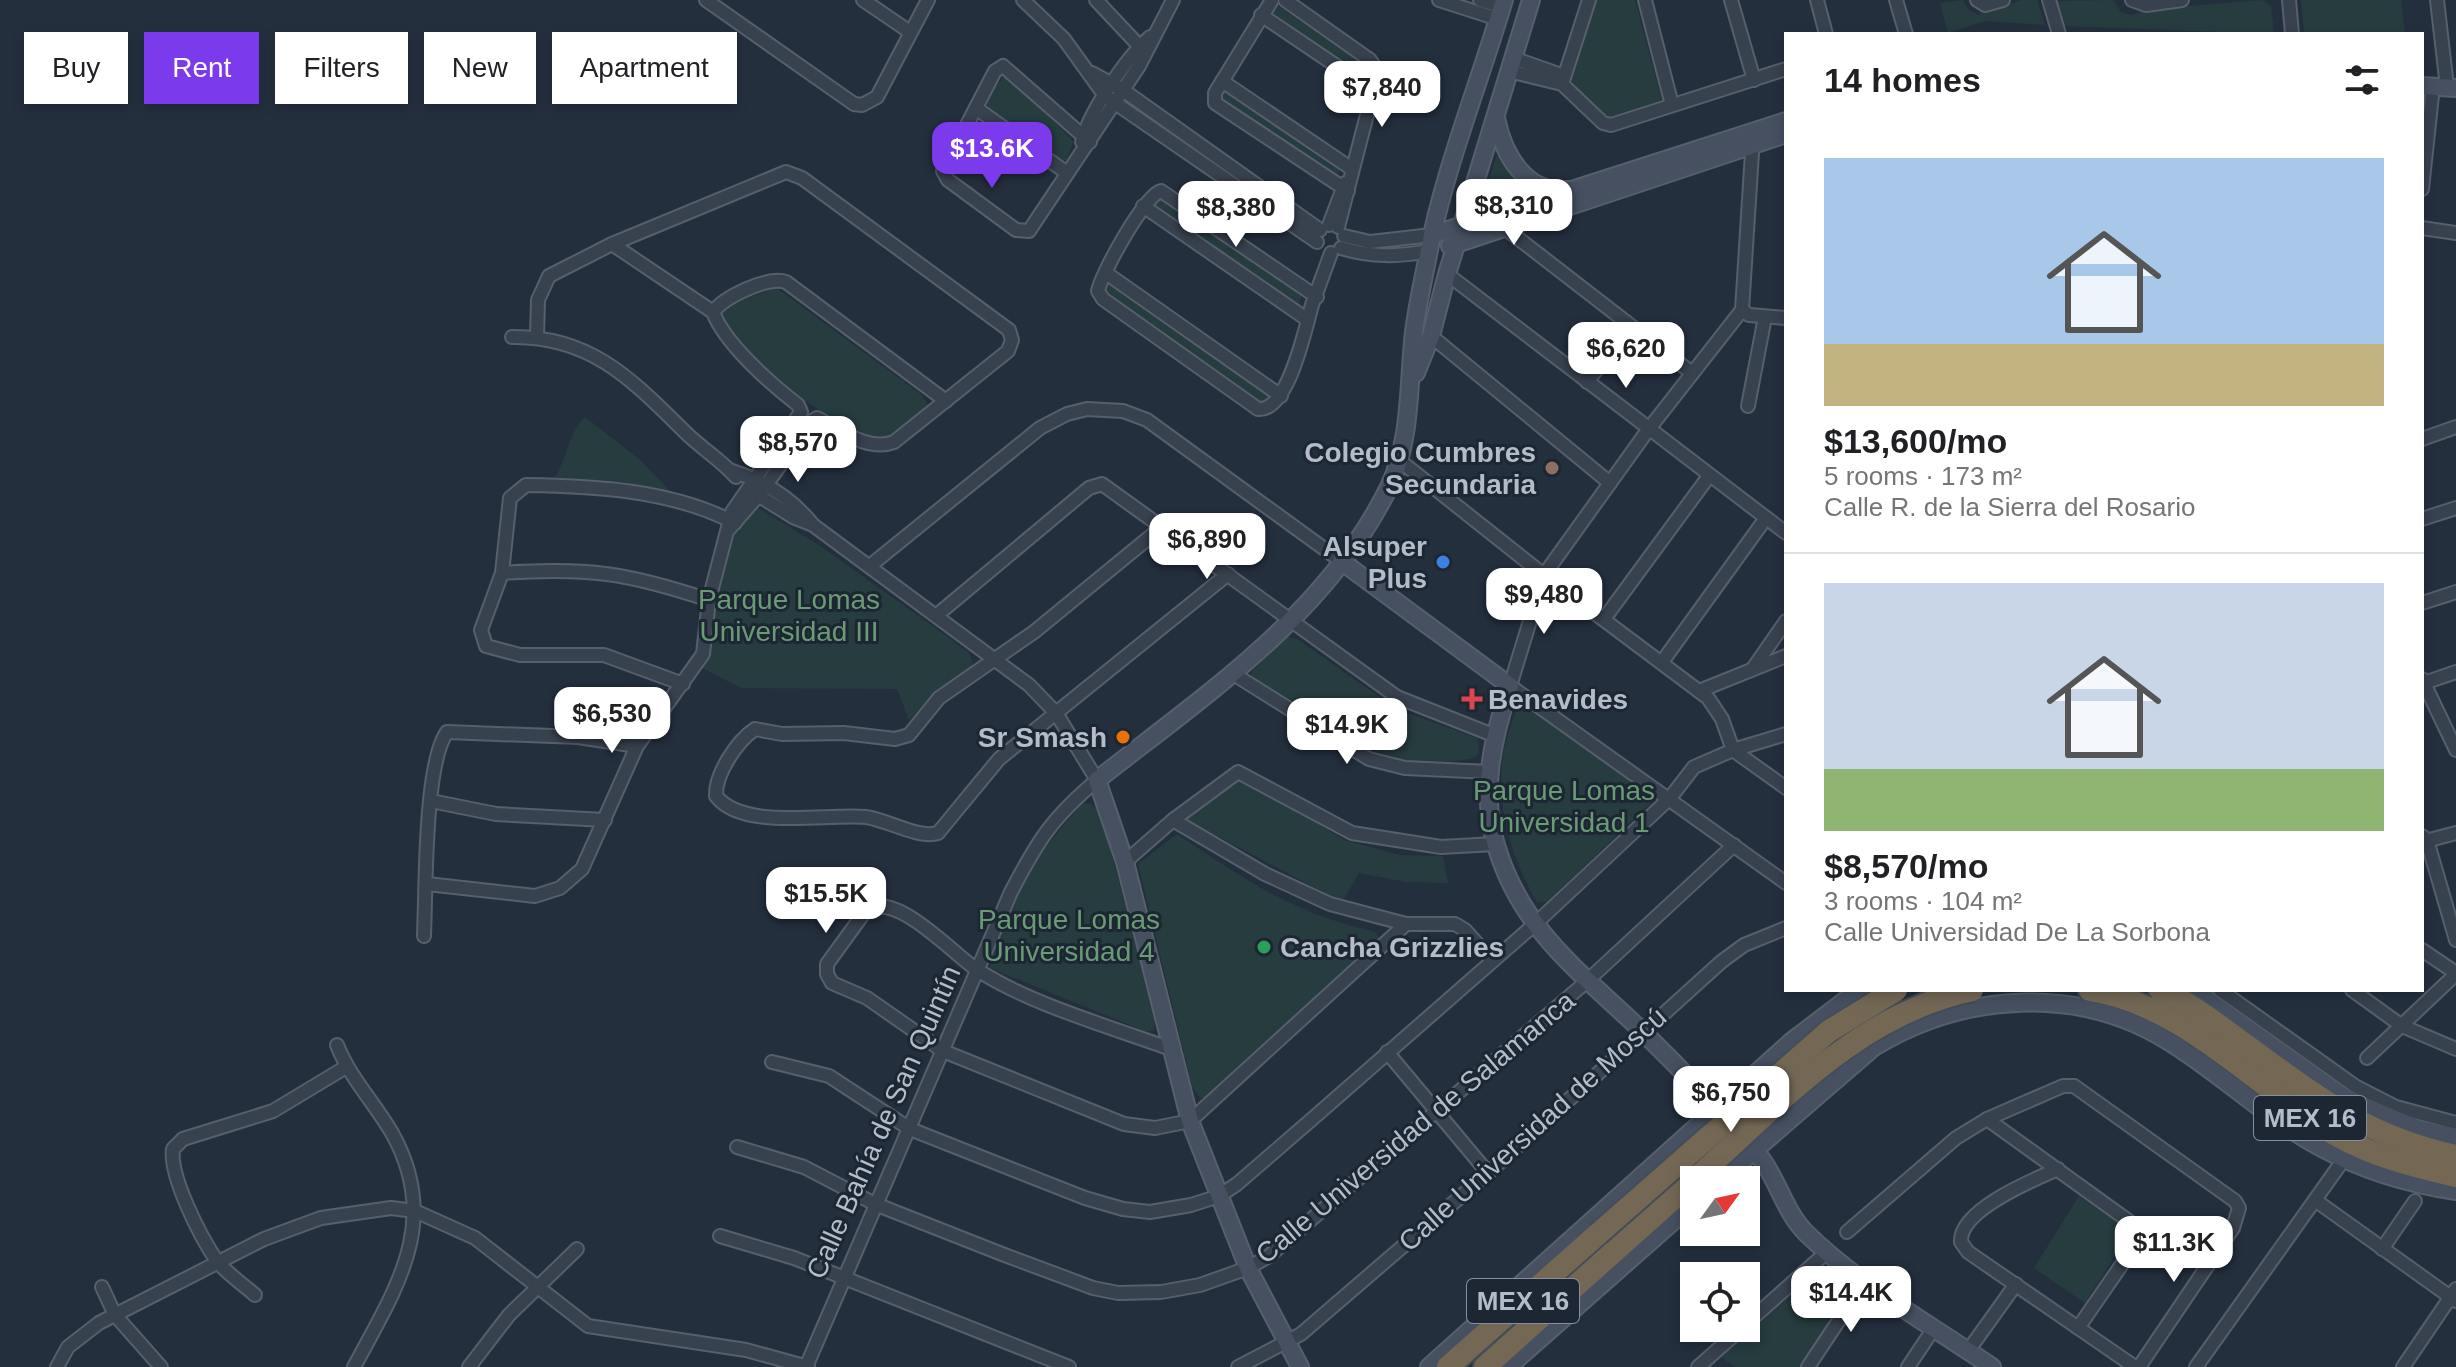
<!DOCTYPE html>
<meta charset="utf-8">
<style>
body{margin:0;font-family:Arial,sans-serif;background:#f2f2f2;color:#202124;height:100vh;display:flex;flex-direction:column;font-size:30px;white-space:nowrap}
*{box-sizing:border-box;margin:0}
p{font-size:26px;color:#757577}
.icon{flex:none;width:44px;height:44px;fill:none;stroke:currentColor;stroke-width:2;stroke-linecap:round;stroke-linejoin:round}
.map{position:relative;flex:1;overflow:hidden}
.drawer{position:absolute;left:1784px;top:32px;width:640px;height:960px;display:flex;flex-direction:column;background:#fff;border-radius:0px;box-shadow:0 4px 12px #0003}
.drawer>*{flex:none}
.top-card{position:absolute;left:24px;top:32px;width:760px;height:72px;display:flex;gap:16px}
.needle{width:52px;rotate:57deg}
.fabs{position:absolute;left:1680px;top:1166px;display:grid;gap:16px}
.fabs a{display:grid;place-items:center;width:80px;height:80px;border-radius:0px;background:#fff;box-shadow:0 4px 12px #0003;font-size:40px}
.price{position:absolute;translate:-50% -68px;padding:0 18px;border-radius:16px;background:#fff;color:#222;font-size:26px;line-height:52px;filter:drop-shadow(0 2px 4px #0008)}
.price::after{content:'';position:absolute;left:50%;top:48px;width:24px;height:18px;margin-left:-12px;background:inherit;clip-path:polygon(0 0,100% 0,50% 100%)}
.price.active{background:#7c3aed;color:#fff}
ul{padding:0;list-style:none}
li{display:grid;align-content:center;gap:16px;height:424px;padding:0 40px}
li+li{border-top:2px solid #e0e0e0}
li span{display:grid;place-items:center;height:248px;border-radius:0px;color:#555}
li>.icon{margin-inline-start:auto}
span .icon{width:144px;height:144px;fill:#fffc;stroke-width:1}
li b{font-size:34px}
h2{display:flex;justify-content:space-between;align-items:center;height:96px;padding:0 40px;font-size:34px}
.tag{padding:0 28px;border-radius:0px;background:#fff;box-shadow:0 4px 12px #0003;font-size:28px;line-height:72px}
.tag.active{background:#7c3aed;color:#fff}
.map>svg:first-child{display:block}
.green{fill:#263c3f}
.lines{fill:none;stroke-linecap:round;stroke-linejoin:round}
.street-casing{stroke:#565f6c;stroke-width:16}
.secondary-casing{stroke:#565f6c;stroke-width:20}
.highway-casing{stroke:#434c59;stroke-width:26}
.street{stroke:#38414e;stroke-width:12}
.secondary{stroke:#465061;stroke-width:16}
.highway{stroke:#746855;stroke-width:22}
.highway-bridge-casing{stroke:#434c59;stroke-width:26;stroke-linecap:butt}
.highway-bridge{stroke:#746855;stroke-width:22}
.education-dot{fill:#8d6e63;stroke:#1d2633;stroke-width:3}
.shop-dot{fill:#3f7fe0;stroke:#1d2633;stroke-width:3}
.health-dot{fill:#e0444e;stroke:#1d2633;stroke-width:3}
.food-dot{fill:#e8710a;stroke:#1d2633;stroke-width:3}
.leisure-dot{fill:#2e9e5b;stroke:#1d2633;stroke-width:3}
.labels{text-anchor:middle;stroke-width:6;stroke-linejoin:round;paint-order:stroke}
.shield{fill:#1d2633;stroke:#878f9c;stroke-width:2}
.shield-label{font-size:26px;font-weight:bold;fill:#b4bcc9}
.poi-label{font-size:28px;font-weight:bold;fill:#b4bcc9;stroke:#1d2633;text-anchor:end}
.park-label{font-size:28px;fill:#6b9a76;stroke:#1d2633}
.street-label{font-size:28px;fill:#b4bcc9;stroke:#1d2633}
</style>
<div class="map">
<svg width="2456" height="1367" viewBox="0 0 2456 1367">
<rect width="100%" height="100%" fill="#242f3e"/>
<!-- green -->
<g class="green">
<path d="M1596 0H1635L1662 100 1611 118 1603 115 1573 86 1571 79Z"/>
<path d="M1963 0 1968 9 1978 15 2021 0H2037L2045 25 1985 21 1948 33 1940 3Z"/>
<path d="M2113 0 2121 12 2131 15 2151 9 2263 0 2271 6 2274 34 2063 26 2056 1Z"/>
<path d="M2301 0H2401L2405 34H2304Z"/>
<path d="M1278 6 1366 65 1368 78 1366 80 1274 18 1272 14Z"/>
<path d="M1004 76 1012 79 1074 142 1066 160H1061L988 111V97Z"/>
<path d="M1229 91 1340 170 1336 180 1221 103 1224 92Z"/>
<path d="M1499 148 1549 194 1484 213 1480 208Z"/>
<path d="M1161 198 1302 296 1298 306 1158 211 1155 207Z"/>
<path d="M1109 285 1268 395 1262 405 1102 294Z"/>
<path d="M772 289H778L922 395 927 404 926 409 886 444 876 442C805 405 772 382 720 319L723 308Z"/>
<path d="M585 417 639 459 672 493 555 477C568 457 568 433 585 417Z"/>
<path d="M755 506 819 545 948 637 969 653 973 663 970 669 938 689 909 720 897 689 741 688 702 668C726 613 708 555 755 506Z"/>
<path d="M1288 637 1297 639 1397 709 1474 737 1478 739 1479 753 1474 758C1402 772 1373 752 1314 716 1293 703 1270 691 1251 676L1253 670Z"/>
<path d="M1519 702 1655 799 1547 902H1537C1513 863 1497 810 1502 763 1504 742 1512 722 1519 702Z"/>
<path d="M1243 777 1344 840 1400 855 1443 856 1448 883 1406 882 1359 873 1342 902 1183 818 1232 779Z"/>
<path d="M1082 803 1091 804 1101 813 1155 1020 1154 1030 1147 1032 990 968V959L1031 865Z"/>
<path d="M1177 834C1247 881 1293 913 1376 932L1380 940 1208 1097 1200 1098 1192 1086 1138 864Z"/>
<path d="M2079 1196 2121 1225 2126 1239 2085 1303 2034 1268Z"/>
<path d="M1792 1295 1830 1321 1800 1367H1735L1721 1357Z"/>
</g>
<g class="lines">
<!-- street casing -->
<g class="street-casing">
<g id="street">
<path d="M706 0 854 104 862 105 877 97 928 0"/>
<path d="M863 0 910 32"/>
<path d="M1023 0 1064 39 1105 96 1317 242"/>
<path d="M1096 0 1143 50"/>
<path d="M1272 0 1215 93V103L1348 191"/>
<path d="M1285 0 1370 60 1378 72 1338 227"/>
<path d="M1439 0 1498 19"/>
<path d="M1480 0 1502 7"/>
<path d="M1645 0 1672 105"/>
<path d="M1731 0 1754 80"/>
<path d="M1817 0 1826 34"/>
<path d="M1896 0 1906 34"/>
<path d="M1977 0 1985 5 2003 0"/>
<path d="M2049 0 2059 34"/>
<path d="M2132 0 2146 5 2182 0"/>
<path d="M2289 0 2292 34"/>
<path d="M2437 0 2447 87"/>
<path d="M1261 15 1375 92"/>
<path d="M1513 58 1564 76"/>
<path d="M1509 71 1562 84 1603 123 1611 125 1786 69"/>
<path d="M1092 73 1123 90 1320 230"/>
<path d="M1222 81 1352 169"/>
<path d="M1562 84 1589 0"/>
<path d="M976 108 1067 173"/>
<path d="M1082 142C1089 112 1127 57 1150 37"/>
<path d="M1090 142 1003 66 995 71 943 171 948 180 1016 230 1029 231 1139 66 1173 0"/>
<path d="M2422 189 2433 86"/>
<path d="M1143 206 1308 320"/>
<path d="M1329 225 1345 183"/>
<path d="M2422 228 2456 233"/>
<path d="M1506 229 1692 373"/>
<path d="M1344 236 1370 242 1432 235"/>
<path d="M1341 248C1372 257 1397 257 1429 251"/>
<path d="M1106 273 1281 396"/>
<path d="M1447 274 1786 533"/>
<path d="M1317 297 1161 191C1145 195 1102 272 1098 291L1103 299 1258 409C1288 412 1305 330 1312 305L1331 253"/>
<path d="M1742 310 1648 430 1544 575 1510 686 1786 883"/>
<path d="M1742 310 1753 137"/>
<path d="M1742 310 1749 315 1786 318"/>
<path d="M713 312C724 297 768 276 786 282L946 401"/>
<path d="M537 336 538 300 549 276 612 244 786 172 802 178 1009 330 1012 340 1008 351 894 442C868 452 840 430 817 418L812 421 758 496 729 529"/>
<path d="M1431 336 1610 483"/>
<path d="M512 337C592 336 633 381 685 432 701 448 721 460 736 477"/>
<path d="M1587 382 1630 326"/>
<path d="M1748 406 1765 317"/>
<path d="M2422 439 2456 427"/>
<path d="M1399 460 1544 575 1708 698 1722 719 1733 750"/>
<path d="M732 471C764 481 792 498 813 525L1029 685 1056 713 1097 780C1052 818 1038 840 1011 892L806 1367"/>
<path d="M753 492 793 517 813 525"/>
<path d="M2422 519 2456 508"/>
<path d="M1162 527 1034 632 939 698 909 735 895 739 844 733 782 734 755 729C737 741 715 774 716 796 743 831 826 813 866 817 888 820 918 839 938 833L999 759 1228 574"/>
<path d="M871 565 1040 428 1067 414 1087 409 1123 411 1147 420 1341 561"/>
<path d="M502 573C587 567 628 573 709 600"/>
<path d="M2422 603 2456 592"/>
<path d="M937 615 1089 488 1102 484 1397 697 1493 735"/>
<path d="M1604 619 1709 476"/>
<path d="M1662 662 1766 518"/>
<path d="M1754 667 1786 621"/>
<path d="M1232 673 1369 759 1405 768 1490 772"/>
<path d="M2422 679 2456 750"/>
<path d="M2424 683 2456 672"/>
<path d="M683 684 604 655H520L486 646 481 630 502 573 510 498 526 485C595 486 672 490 735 523"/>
<path d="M1699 691 1786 656"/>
<path d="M1733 750 1786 788"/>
<path d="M431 801 496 814 605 820"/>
<path d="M1173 820 1265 874 1330 904 1406 924H1455L1465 930 1491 959"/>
<path d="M2422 836 2427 840 2456 940"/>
<path d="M2422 842 2456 833"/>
<path d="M1125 862 1173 820 1238 772 1352 833 1441 847 1495 844"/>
<path d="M427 884 535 896 560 888 582 869 637 746 703 654 709 600 732 512 801 412 798 405C771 384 725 344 713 312L612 244"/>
<path d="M424 936C426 892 424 764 447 732L578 737 637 746"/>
<path d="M2422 950 2456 973"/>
<path d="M2220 990 2355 1086 2396 1107 2456 1123"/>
<path d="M2352 990 2402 1026 2456 1049"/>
<path d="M337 1045C350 1078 374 1102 392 1133 442 1222 396 1288 354 1367"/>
<path d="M1171 1049C1111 1027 1029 1004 976 969 953 954 891 885 864 913L827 964V974L832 983 867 998 943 1051 1124 1124 1155 1128 1190 1121 1406 924"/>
<path d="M1387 1052 1488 1173"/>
<path d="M2367 1058 2456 974"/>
<path d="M772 1062 829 1076 910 1129 1085 1198 1123 1209 1150 1212 1191 1205 1219 1196 1237 1184 1311 1120 1534 925 1670 798 1694 767 1733 750 1786 734"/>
<path d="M1987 1119 2137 1227 2136 1244 2078 1328"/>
<path d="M737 1147 804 1167 875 1204 1002 1254 1093 1288 1118 1293 1161 1292 1200 1285 1248 1268 1269 1256 1586 982 1734 845"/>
<path d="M2058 1169C2033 1180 1959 1210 1961 1242L1968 1252 2135 1367"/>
<path d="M2315 1200 2456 1301"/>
<path d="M1847 1232 1956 1138 1987 1119 2063 1086H2074L2235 1201 2239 1208 2233 1228 2139 1367"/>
<path d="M720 1236 794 1258 1069 1367"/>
<path d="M2382 1249 2415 1201"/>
<path d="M102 1287 115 1315 161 1367"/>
<path d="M255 1295C243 1284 227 1274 217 1261 201 1238 169 1176 173 1149L183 1139 273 1111 346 1067"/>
<path d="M1746 1324 1828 1251"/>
<path d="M1968 1351 2016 1284"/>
<path d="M57 1367 68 1347 99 1323 264 1239 321 1218 391 1208 415 1211 475 1238 588 1326 746 1350 808 1367"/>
<path d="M469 1367 509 1315 577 1249"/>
<path d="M1238 1367 1301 1334 1488 1173 1721 962 1744 945 1786 928"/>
<path d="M1698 1367 1742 1328"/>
<path d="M1808 1367 1865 1281"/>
<path d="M1908 1367 1934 1328"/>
<path d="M2196 1367 2344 1159"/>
<path d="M2403 1367 2456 1289"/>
</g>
</g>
<!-- secondary casing -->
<g class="secondary-casing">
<g id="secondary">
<path d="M2422 86 2456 88"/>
<path d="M1496 118C1503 154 1526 195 1568 190"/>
<path d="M1432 235 1786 121"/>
<path d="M1450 246 1786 134"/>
<path d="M1416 373 1431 336 1447 274 1531 0"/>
<path d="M1341 561 1510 686C1493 736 1480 792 1496 845 1521 931 1583 974 1643 1032 1682 1070 1720 1110 1755 1151 1777 1175 1783 1210 1806 1233 1860 1286 1930 1324 1992 1367"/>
<path d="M2194 990 2344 1097 2419 1129 2456 1137"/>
<path d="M1720 1180 1874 1047C1963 993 2078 985 2168 1041 2220 1073 2265 1117 2318 1146 2360 1169 2408 1184 2456 1191"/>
<path d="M1300 1367 1248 1268 1190 1121 1125 862 1097 780C1205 695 1327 614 1389 487 1412 439 1408 383 1414 332 1417 307 1423 281 1428 255 1443 173 1480 81 1504 0"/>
<path d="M1429 1367 1792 1041 1859 990"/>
<path d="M1508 1367 1694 1203"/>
</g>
</g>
<!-- highway casing -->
<g class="highway-casing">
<g id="highway">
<path d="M2090 990C2179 1004 2247 1077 2320 1125 2361 1153 2408 1165 2456 1176"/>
<path d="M2160 990C2192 1003 2219 1026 2247 1046 2319 1098 2367 1137 2456 1156"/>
<path d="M1448 1367 1598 1234"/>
<path d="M1485 1367 1694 1180"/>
</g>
</g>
<!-- street -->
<use href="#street" class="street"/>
<!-- secondary -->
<use href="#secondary" class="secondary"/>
<!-- highway -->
<use href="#highway" class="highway"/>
<!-- highway-bridge casing -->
<g class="highway-bridge-casing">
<g id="highway-bridge">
<path d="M1694 1180C1780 1104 1856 1015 1972 990"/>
<path d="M1598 1234 1829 1031 1896 990"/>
</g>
</g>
<!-- highway-bridge -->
<use href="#highway-bridge" class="highway-bridge"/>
</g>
<!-- markers -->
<circle class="education-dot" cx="1552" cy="468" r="8"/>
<circle class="shop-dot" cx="1443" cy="562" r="8"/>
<path class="health-dot" d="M1468 687h8v8h8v8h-8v8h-8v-8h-8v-8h8z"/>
<circle class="food-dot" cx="1123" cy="737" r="8"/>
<circle class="leisure-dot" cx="1264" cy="947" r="8"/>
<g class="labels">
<!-- shield labels -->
<g class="shield">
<rect x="2254" y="1096" width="112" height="44" rx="6"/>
<rect x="1467" y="1279" width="112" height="44" rx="6"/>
</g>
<g class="shield-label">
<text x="2310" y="1127">MEX 16</text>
<text x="1523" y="1310">MEX 16</text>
</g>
<!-- poi labels -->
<g class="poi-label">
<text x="1536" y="462">Colegio Cumbres<tspan x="1536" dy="32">Secundaria</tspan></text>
<text x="1427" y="556">Alsuper<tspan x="1427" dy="32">Plus</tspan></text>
<text x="1488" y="709" text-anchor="start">Benavides</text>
<text x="1107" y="747">Sr Smash</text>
<text x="1280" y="957" text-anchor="start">Cancha Grizzlies</text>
</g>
<!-- park labels -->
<g class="park-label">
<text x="789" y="609">Parque Lomas<tspan x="789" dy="32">Universidad III</tspan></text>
<text x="1564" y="800">Parque Lomas<tspan x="1564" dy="32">Universidad 1</tspan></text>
<text x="1069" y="929">Parque Lomas<tspan x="1069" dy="32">Universidad 4</tspan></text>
</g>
<!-- street labels -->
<g class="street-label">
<text transform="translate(883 1122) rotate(-66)" y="10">Calle Bahía de San Quintín</text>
<text transform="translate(1415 1127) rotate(-40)" y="10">Calle Universidad de Salamanca</text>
<text transform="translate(1532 1129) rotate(-42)" y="10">Calle Universidad de Moscú</text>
</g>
</g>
</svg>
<div class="fabs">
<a><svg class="needle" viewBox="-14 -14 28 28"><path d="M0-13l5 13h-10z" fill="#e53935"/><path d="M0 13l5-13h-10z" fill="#757577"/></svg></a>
<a><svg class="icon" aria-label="locate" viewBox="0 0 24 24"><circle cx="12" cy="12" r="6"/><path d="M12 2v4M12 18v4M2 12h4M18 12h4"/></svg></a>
</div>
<b class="price" style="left:1382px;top:129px">$7,840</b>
<b class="price active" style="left:992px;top:190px">$13.6K</b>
<b class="price" style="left:1514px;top:247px">$8,310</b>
<b class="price" style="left:1236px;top:249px">$8,380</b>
<b class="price" style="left:1626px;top:390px">$6,620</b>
<b class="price" style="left:798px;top:484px">$8,570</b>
<b class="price" style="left:1207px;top:581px">$6,890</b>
<b class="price" style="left:1544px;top:636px">$9,480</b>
<b class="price" style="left:612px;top:755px">$6,530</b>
<b class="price" style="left:1347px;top:766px">$14.9K</b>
<b class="price" style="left:826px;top:935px">$15.5K</b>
<b class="price" style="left:1731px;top:1134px">$6,750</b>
<b class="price" style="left:2174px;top:1284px">$11.3K</b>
<b class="price" style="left:1851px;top:1334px">$14.4K</b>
<div class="top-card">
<a class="tag">Buy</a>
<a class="tag active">Rent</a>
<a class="tag">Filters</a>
<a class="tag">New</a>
<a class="tag">Apartment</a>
</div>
<section class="drawer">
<h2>14 homes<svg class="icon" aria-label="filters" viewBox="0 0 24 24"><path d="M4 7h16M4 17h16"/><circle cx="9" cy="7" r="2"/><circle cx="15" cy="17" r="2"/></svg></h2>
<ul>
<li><span style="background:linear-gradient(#a9c7e8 75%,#c2b280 0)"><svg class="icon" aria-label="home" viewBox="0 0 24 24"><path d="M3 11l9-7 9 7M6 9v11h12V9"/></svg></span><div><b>$13,600/mo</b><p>5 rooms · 173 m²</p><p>Calle R. de la Sierra del Rosario</p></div></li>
<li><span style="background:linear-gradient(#c9d6e8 75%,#8fb573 0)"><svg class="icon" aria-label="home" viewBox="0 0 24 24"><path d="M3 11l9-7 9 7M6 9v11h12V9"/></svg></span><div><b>$8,570/mo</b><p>3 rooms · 104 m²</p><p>Calle Universidad De La Sorbona</p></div></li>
</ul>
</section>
</div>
